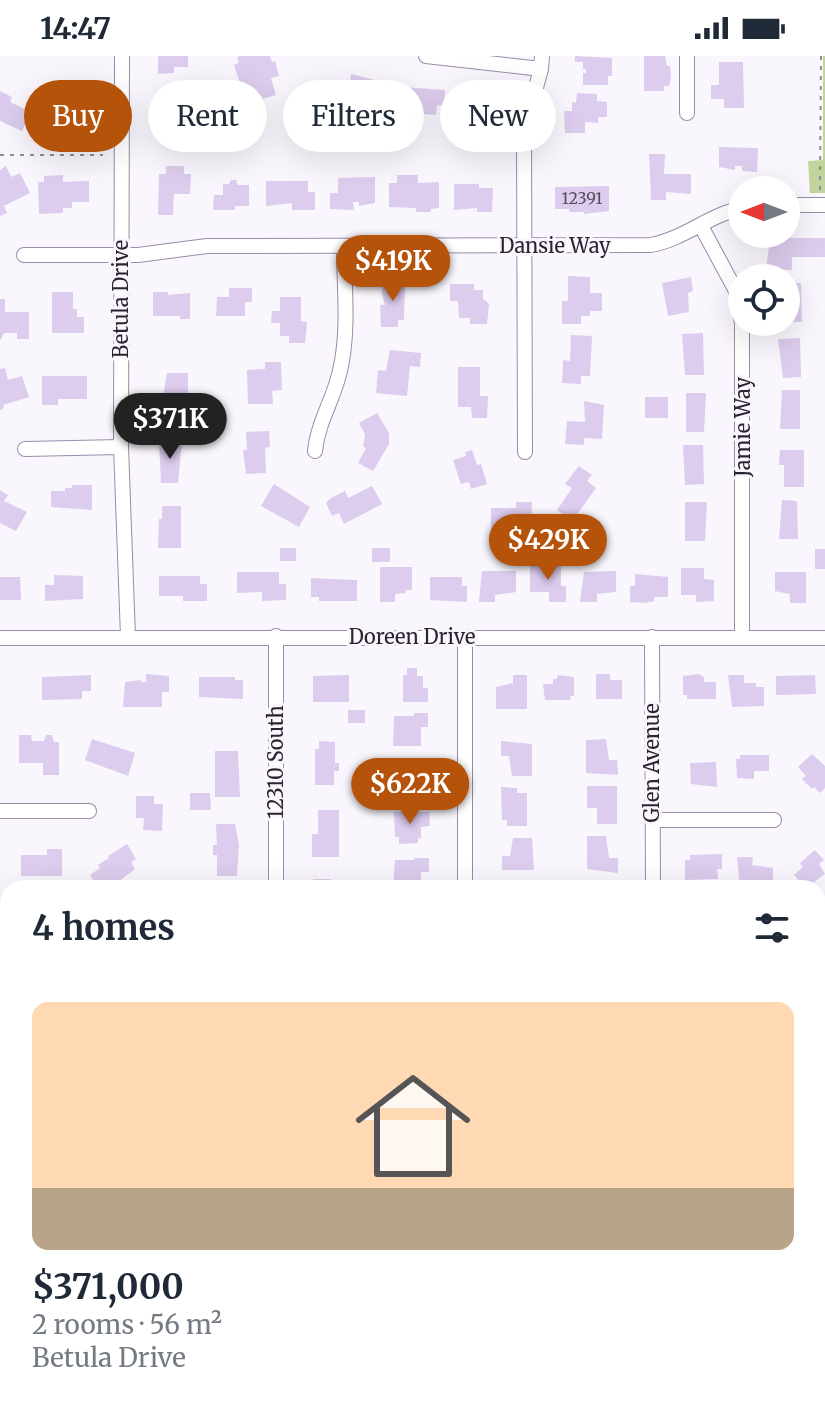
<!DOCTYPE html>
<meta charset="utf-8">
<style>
body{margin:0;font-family:Merriweather,serif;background:#f6f6f7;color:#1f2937;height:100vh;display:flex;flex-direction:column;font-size:30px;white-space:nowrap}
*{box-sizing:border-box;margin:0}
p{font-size:26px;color:#747a83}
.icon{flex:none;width:44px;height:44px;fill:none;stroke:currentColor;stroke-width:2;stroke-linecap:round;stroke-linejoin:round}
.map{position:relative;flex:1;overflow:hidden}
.panel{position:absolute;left:0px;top:824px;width:826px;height:536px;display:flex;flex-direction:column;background:#fff;border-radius:24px 24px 0 0;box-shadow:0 8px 32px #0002}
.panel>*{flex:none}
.guide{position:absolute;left:24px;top:24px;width:778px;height:72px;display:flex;gap:16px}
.needle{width:52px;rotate:270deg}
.tools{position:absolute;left:728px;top:120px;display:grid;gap:16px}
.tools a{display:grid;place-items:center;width:72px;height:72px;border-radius:50%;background:#fff;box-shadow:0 8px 32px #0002;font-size:40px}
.price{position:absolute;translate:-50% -68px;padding:0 18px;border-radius:28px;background:#b45309;color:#fff;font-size:26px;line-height:52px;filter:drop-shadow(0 2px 4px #0008)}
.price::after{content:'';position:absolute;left:50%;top:48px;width:24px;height:18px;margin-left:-12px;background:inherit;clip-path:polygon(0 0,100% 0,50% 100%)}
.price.active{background:#222;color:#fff}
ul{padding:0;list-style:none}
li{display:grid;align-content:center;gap:16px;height:424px;padding:0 32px}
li+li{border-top:2px solid #e0e1e3}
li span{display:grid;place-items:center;height:248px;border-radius:16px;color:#555}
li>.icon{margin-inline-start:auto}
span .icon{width:144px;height:144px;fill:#fffc;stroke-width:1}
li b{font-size:34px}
h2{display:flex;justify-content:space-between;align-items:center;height:96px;padding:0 32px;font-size:34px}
.pill{padding:0 28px;border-radius:36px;background:#fff;box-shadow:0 8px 32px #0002;font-size:28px;line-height:72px}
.pill.active{background:#b45309;color:#fff}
.status{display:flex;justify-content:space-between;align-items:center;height:56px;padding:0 40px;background:#fff;direction:ltr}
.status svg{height:22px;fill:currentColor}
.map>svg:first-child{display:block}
.green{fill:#c2d39d}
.building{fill:#dccced}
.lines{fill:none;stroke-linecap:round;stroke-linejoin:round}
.minor-casing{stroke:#9a8baa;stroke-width:16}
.path{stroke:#918b95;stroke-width:2;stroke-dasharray:4 6;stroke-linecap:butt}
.minor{stroke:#fff;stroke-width:14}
.labels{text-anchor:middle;stroke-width:6;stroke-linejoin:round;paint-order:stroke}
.number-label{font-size:16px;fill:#564d5f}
.street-label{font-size:20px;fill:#2a2330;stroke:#faf6fd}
</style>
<div class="status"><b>14:47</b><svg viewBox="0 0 49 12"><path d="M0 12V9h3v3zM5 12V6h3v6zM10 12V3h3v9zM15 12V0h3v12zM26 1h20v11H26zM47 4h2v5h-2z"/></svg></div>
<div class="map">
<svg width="825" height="1360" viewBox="0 0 825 1360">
<rect width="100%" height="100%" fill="#faf6fd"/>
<!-- green -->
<path class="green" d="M823 0H825V137H810L808 105 823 104Z"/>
<!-- building -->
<g class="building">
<path d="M158 0H188V11H174V17L158 18Z"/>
<path d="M241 0H270L272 6 275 5 279 20 271 22 276 39 252 46V43L242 46 238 34 242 33 234 9 239 7 237 1Z"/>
<path d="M575 0 612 2V20H608V29H583V17H586V13H583V6H575Z"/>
<path d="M644 0H665L667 10H670L671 21 669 30H664V35H644Z"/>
<path d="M719 6H743L744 52H724V43H711V29H719Z"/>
<path d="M351 18 383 26 381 51 348 48Z"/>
<path d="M403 31 445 34 444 50 437 49 436 59 402 56Z"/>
<path d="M300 33H321V37H336L337 60H301Z"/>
<path d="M184 34V76H157V60H160L163 35Z"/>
<path d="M0 35 12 41 10 46 31 56 22 75 0 65Z"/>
<path d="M472 35 494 36 495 52H489L488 75H469Z"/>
<path d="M577 37 597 38V45L607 46V61H598V67L585 66V77H565L564 55H572V46L576 47Z"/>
<path d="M53 39H67V45H76V42L91 44V63H53Z"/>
<path d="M719 91 758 92 757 116 742 115V110H735V114L719 111Z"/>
<path d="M649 98H665L664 118H691V138L666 136V144H651Z"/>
<path d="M6 110 11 121 20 117 30 137 4 150 7 157 0 160V114Z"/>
<path d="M166 110H184V118H191L190 138H174L173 159H158L159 118H166Z"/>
<path d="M63 119V126L89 125V146H72V152H63V157L39 158 38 126H44V120Z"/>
<path d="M397 119H418V127L439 126V152L431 153V156H416V152L389 151V127H397Z"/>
<path d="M375 121V147L359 150V146H353L354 154 330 153V137H338V122Z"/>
<path d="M231 124H236L238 129H249V150H235V154H213L214 139H223V128H229Z"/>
<path d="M266 125H308V136H315V154H292V147L266 150Z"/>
<path d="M454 128H479V132H493L492 156H477V152L454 154Z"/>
<path d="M609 130V155L584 158V156H569V153H555V131Z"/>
<path d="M770 182H825V201H792V214H766Z"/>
<path d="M568 220 590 221V237H602V255H590V260H581V268H562V245H568Z"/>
<path d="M691 221 693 235 688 237 689 256 668 260 662 227Z"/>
<path d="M383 223H405L404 264H398V271H381L380 249H385L382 238Z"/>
<path d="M786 227H801L802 266H786Z"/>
<path d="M450 228H474V234H483V243L489 248 487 268H470V262H459L458 245H450Z"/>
<path d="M229 232H252V246H245V260H216L217 241H229Z"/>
<path d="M52 236H73V253H77V261H84V277H52Z"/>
<path d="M153 236H168V239L190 237V263H180V260H153Z"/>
<path d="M280 241H301V265L307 266 305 287H289V280H280V267H271L272 255H280Z"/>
<path d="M0 243H5V256H29V283H17V277H4L0 285Z"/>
<path d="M703 277 704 319H685L682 278Z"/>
<path d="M571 279 592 280 590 320H581V328L562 327 563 304 570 305Z"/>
<path d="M800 282 801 321 783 322 778 283Z"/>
<path d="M390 294 421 297 420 311 410 310 407 340 376 337 378 314 386 315Z"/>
<path d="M265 306H281L282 334 272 335 273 348H248L247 314 265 313Z"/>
<path d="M458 311H480V340H488L487 362H472L471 351H458Z"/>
<path d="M5 312 8 324 22 320 29 341 3 349 4 352 0 354V313Z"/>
<path d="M167 317H188V358L157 357V342H163Z"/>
<path d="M42 320H87V343H58V349H42Z"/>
<path d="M782 334H800V373H780Z"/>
<path d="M686 337H706L704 376H686Z"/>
<rect x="645" y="341" width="23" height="21"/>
<path d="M584 345 604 349 602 383 584 382V389L565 388 567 365 585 366Z"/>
<path d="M377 357 389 377V388L373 415 358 407 366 392 363 390 365 378 359 367Z"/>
<path d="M269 375 270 391 265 392 266 417 246 418 243 394H247L246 376Z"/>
<path d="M159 384 182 385 178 427H161Z"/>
<path d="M683 389H703L704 428 685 429Z"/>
<path d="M472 394 477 409 481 408 487 428 471 433 469 426 461 428 453 404 466 400 465 396Z"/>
<path d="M780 394H804V431H784V409H779Z"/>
<path d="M579 410 592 419 587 425 596 432 572 465 557 454 572 432 565 428Z"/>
<path d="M274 428 310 451 299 471 261 450Z"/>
<path d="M72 429H92V454L51 451V435H65V432H72Z"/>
<path d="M372 430 382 448 344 468 339 457 332 460 326 447 331 442 345 435 348 442Z"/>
<path d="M0 434 8 439 4 445 27 456 16 475 0 467Z"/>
<path d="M782 444 797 445 798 483H779Z"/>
<path d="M516 446H532L531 476H491V452H516Z"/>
<path d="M685 446H707L705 485H685Z"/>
<path d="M162 450H181V492H158L159 463H162Z"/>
<rect x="280" y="492" width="16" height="13"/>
<rect x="372" y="492" width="18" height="14"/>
<rect x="815" y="493" width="10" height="20"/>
<path d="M561 508V530H566V546H549V536H530V509Z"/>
<path d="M380 511H412V534H406V537L395 538V546H380Z"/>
<path d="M681 512H704V523L714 524V545L696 546V539H681Z"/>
<path d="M482 515H516V536L495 539V546H479Z"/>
<path d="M616 515V536L597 538V546H580L584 516Z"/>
<path d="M237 516H279V528H286V544L262 545V536L237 537Z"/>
<path d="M775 516H806V547H790V538L775 535Z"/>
<path d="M635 518 668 521V541H654V545L645 547 630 546V530H635Z"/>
<path d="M54 519 83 520V543L45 545V529H54Z"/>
<path d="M159 520H200V528H207V545H183V540H159Z"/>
<path d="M0 521H20L21 544H0Z"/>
<path d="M430 521H462V530H467V546L430 544Z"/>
<path d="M311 522 357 524V545H319V541H311Z"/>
<path d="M407 612H417V620H423V632H428V646H403V619H407Z"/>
<path d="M146 618 169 620V636H162V651H123L125 626 141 624V626H146Z"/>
<path d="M596 618H610V624H622V643H596Z"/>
<path d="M699 618 704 621V626H716V643H687V639H683V620Z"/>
<path d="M91 619V635H82V643L42 644V621Z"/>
<path d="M349 619V646H313V620Z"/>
<path d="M513 619H527V653H496V631L513 627Z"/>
<path d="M558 619 574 621V640H570L571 644H545L543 628H553V623H557Z"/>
<path d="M728 619H744V627H756V631H764V650L732 651Z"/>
<path d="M815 619 816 638 776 639V620Z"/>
<path d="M199 621H235V624H243V643L199 641Z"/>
<rect x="348" y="654" width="17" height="13"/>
<path d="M414 657H428V671H421V690H393L394 660H414Z"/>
<path d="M19 679H31L32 685H44L46 679H52L54 686H59V719H43V707H19Z"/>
<path d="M92 683 135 697 128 720 85 704Z"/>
<path d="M606 683 609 704H617L618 719 586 717V684Z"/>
<path d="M319 685 335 686V707H339V715H334V729H315V693H319Z"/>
<path d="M501 685 532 688V720H512L509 700H501Z"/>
<path d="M215 695H238L240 741H215Z"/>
<path d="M812 698 825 710V732L820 737 814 731 812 733 802 723 806 720 798 711Z"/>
<path d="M740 699H769V715H754V723L737 722 736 703H740Z"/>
<path d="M423 705V717H429V738H416V732H403V706Z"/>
<path d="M716 706 717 731 691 728 690 707Z"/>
<path d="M587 730H617V768H597V752H587Z"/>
<path d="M501 731 517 732V737H527V770H507V764H502Z"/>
<path d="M190 737H210L211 754H190Z"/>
<path d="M136 740H154V748H163L162 775 143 774 144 762H136Z"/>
<path d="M318 754H339V801H312V778H318Z"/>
<path d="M394 756H429L430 770 421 771V782H418V787L399 788V781H395Z"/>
<path d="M216 768H235L239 789 237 820H217V799H213V789H217Z"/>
<path d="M587 780H606L609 802H618V817L587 813Z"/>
<path d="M513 782H532L534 814H502V800H510Z"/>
<path d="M127 788 136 803 131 806 135 813 110 832H98L90 819 100 812 98 809 109 802 108 800Z"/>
<path d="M47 793H62V820H21V799H47Z"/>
<path d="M815 794 824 804 819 808 825 818 806 832 794 819 803 811 800 807Z"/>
<path d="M722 798V813H717L718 823 685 824V804H690V799Z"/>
<path d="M737 801H753L752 809 773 812V832H740Z"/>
<path d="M414 802H429V816H421V832H393L395 804H414Z"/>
<rect x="313" y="823" width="18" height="9"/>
<rect x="0" y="867" width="8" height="28"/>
<path d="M818 875 825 880V894L818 907Z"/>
<path d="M824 977 825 1004 818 1009V981Z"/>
<path d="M818 1066 825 1070 823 1090 818 1087Z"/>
<path d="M825 1149V1172L818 1176V1153Z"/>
<path d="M818 1348H825V1360H792V1352H818Z"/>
<rect x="57" y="1352" width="15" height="8"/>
<path d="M273 1352H321L310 1360H262Z"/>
<path d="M451 1352 452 1356 456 1355V1352H467L468 1355 481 1353 482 1360H440L439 1353Z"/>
<path d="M492 1352H532L533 1360H492Z"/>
<rect x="558" y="1352" width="42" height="8"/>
<rect x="611" y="1352" width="43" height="8"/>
<rect x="679" y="1352" width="42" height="8"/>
<rect x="731" y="1352" width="51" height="8"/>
</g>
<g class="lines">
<!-- minor casing -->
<g class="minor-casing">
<g id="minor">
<path d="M122 0 121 391 128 581"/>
<path d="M426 0 541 13"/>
<path d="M687 0V57"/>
<path d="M786 149H825"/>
<path d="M701 170 736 235 742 267V582"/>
<path d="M24 199H138L207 190 651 189C684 183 709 159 742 152"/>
<path d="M25 393 121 391"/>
<path d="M315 395C318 364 336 340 341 310 349 272 344 229 344 190"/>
<path d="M525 396 524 76 541 13 542 0"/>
<path d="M465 581V832"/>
<path d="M652 581 653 832"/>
<path d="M0 582H825"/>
<path d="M0 755H89"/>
<path d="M652 764H774"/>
<path d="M276 832V580"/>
<path d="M0 929H8"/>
<path d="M818 1309H825"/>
<path d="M366 1360 377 1352"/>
</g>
</g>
<!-- path -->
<g class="path">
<path d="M0 99H103"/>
<path d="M820 134 821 0"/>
</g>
<!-- minor -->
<use href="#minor" class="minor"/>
</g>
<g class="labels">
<!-- number labels -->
<g class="number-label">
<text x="582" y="148">12391</text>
</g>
<!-- street labels -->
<g class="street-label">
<text x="555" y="197">Dansie Way</text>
<text transform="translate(121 243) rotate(-90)" y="7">Betula Drive</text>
<text transform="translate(743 371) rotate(-90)" y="7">Jamie Way</text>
<text x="412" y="588">Doreen Drive</text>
<text transform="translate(276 706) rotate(-90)" y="7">12310 South</text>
<text transform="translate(652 707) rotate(-90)" y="7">Glen Avenue</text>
</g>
</g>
</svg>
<div class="tools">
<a><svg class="needle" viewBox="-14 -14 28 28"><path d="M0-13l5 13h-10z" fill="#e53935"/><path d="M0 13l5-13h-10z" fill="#747a83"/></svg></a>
<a><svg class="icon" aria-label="locate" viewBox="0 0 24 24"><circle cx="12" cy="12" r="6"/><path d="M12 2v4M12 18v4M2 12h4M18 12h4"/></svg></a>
</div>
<b class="price" style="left:393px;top:247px">$419K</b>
<b class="price active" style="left:170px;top:405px">$371K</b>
<b class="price" style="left:548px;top:526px">$429K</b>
<b class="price" style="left:410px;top:770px">$622K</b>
<div class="guide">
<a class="pill active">Buy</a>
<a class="pill">Rent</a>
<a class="pill">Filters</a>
<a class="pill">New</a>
</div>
<section class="panel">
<h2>4 homes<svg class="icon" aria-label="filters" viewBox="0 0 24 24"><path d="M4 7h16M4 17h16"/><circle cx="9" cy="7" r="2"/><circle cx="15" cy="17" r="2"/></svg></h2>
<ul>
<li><span style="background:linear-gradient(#ffd9b3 75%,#b9a48a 0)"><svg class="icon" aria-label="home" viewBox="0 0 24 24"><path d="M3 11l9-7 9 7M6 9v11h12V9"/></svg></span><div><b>$371,000</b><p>2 rooms · 56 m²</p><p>Betula Drive</p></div></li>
</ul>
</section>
</div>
